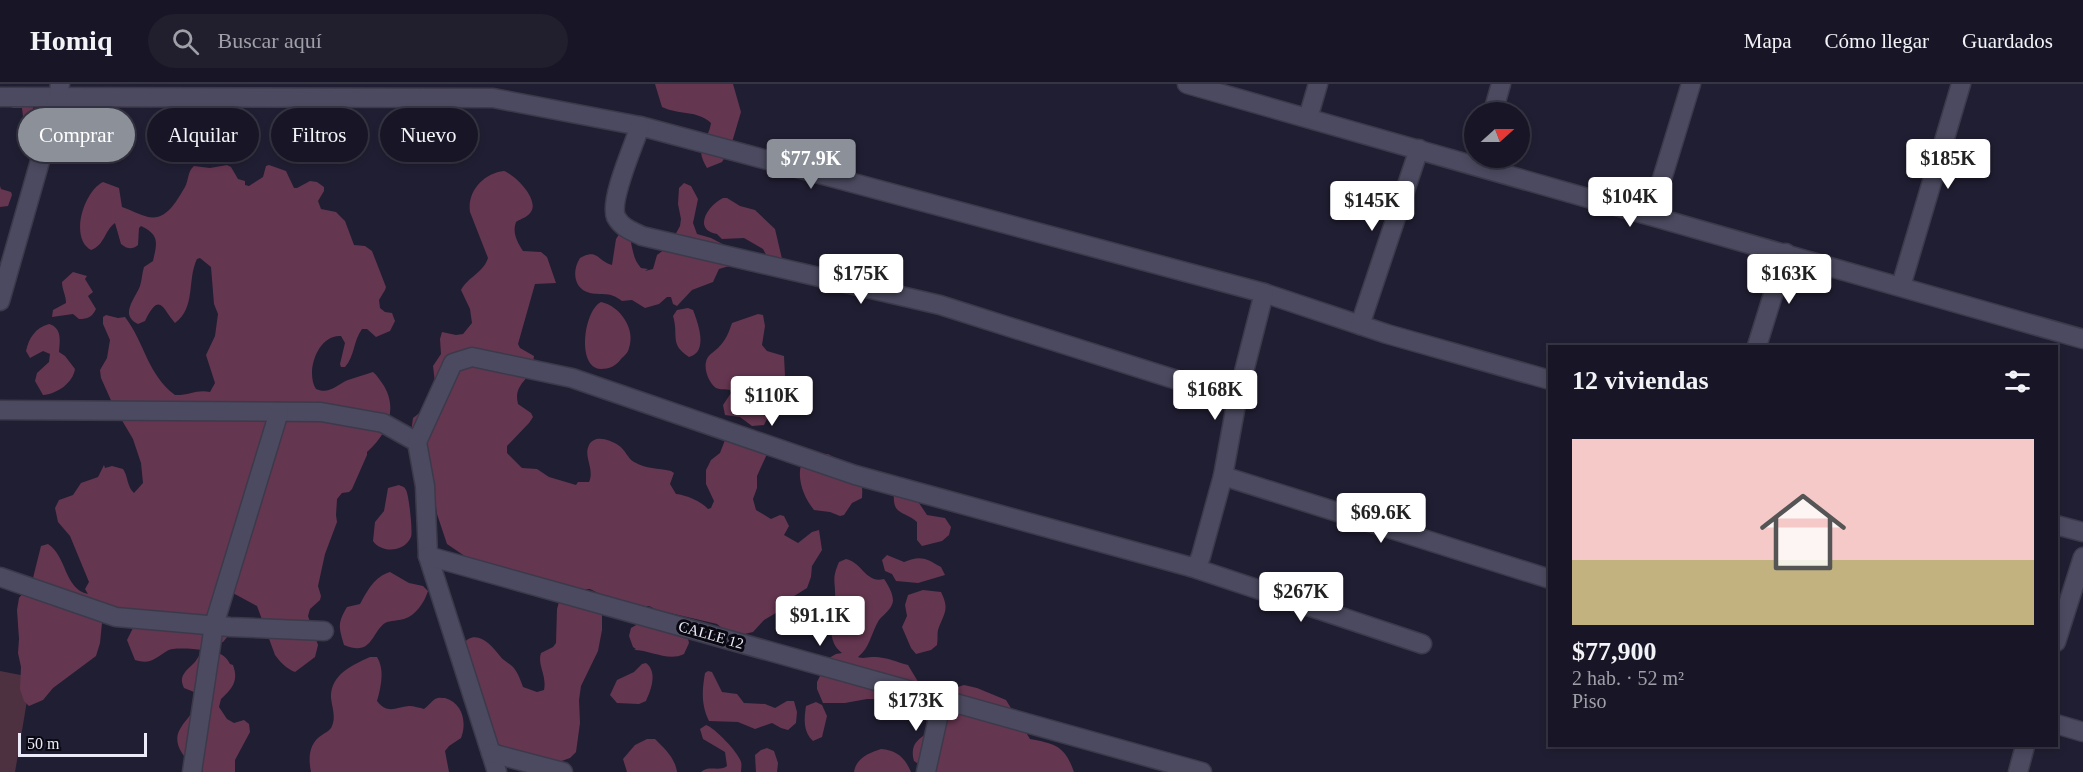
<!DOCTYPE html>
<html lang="es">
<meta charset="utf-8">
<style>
body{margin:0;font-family:"Times New Roman",serif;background:#211f2e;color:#f1f3f6;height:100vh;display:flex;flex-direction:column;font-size:22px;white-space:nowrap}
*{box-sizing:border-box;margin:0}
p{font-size:20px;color:#9f9fa7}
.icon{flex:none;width:33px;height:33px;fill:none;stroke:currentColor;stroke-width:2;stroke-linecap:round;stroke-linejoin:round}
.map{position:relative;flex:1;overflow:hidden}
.drawer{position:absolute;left:1548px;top:261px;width:510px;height:402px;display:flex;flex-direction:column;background:#181626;border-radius:0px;box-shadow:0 3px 9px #0003,0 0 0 2px #363543}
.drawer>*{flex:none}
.guide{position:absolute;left:18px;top:24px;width:570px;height:54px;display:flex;gap:12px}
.needle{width:39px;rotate:69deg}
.fabs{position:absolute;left:1464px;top:18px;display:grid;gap:12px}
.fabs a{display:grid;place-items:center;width:66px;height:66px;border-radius:50%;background:#181626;box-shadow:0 3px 9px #0003,0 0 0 2px #363543;font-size:30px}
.scale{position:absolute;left:18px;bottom:15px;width:129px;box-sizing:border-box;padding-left:6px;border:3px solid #ecebf9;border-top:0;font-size:16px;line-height:21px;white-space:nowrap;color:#ecebf9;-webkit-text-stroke:4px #0a0912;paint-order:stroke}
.price{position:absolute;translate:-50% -51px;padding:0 14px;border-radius:6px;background:#fff;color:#222;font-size:20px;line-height:39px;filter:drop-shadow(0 2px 3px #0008)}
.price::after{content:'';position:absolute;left:50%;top:36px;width:18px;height:14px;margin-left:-9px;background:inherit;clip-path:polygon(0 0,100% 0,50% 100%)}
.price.current{background:#8c9099;color:#fff}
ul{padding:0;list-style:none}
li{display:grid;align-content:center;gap:12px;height:318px;padding:0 24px}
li+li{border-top:2px solid #363543}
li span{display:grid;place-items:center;height:186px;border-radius:0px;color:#555}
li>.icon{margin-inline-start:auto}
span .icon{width:108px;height:108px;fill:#fffc;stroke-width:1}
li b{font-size:26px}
h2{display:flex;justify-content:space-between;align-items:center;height:72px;padding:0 24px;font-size:26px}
.pill{padding:0 21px;border-radius:27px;background:#181626;box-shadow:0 3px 9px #0003,0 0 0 2px #363543;font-size:21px;line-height:54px}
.pill.current{background:#8c9099;color:#fff}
header{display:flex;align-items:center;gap:36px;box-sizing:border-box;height:84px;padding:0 30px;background:#181626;border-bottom:2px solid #363543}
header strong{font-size:28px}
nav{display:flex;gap:33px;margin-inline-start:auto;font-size:21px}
.search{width:420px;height:54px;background:#211f2e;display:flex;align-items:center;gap:15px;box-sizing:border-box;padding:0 21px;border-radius:33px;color:#9f9fa7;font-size:22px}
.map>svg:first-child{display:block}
.green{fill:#4e3140}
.forest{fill:#653650}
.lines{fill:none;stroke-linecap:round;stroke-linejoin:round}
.minor-casing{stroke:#3c3a4a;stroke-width:21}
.minor{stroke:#4b4a60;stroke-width:18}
.labels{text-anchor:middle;stroke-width:6;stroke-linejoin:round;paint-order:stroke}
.street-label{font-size:15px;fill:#ecebf9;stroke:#0a0912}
</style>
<header>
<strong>Homiq</strong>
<div class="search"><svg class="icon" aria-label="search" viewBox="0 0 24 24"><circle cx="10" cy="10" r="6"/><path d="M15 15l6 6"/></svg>Buscar aquí</div>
<nav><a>Mapa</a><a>Cómo llegar</a><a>Guardados</a></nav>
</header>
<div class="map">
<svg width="2083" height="688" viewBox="0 0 2083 688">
<rect width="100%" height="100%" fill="#201e32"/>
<!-- green -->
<path class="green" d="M0 587 31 593 15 688H0Z"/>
<!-- forest -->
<g class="forest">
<path d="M655 0H733L741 28 730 65 722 78 707 84C693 60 708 59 711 39 698 26 678 31 662 23Z"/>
<path d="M15 4C29 14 36 22 35 40L24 42 22 24H13L7 21 0 22V17L5 6Z"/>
<path d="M227 81 231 83 238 95 245 97V101L249 102 263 93 266 82 269 81 286 87 294 104H297L310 97 317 98 324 103V107L318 117 321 125 336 128 345 137 354 161 365 162 372 167 386 203 385 206 379 216 380 224 385 228 392 229 395 237 390 247 376 253 367 245H362C353 257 355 272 345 283H341L340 280 345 259 341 252C318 250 305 288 316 305 329 311 338 300 348 296 356 293 365 291 373 288 377 291 379 295 382 299 399 323 388 350 367 368V371L352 405 349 408 342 409 337 415 336 431 337 438 325 470 318 502 321 512 320 516 310 525 308 532 318 561 315 573 295 588C287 585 280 578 275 571L257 522 231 508 224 521 228 552 223 558 201 565C213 569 224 567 230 580L233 581C239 597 232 605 221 615L219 623 227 635 234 639 244 636 249 640 250 648 235 676V688H203C198 679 187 678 182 669 164 641 204 634 194 608L184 604C178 592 186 587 194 579 197 576 200 570 202 566 194 565 173 563 167 567 155 574 151 581 135 576L127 556 135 540 126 526 100 518 102 524V539L100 559 96 572 53 604 43 616 29 622 24 617 20 605 21 583 18 569 19 555 17 526 19 514 32 498 41 462 48 460C67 472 64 505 88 510L85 505 89 498 70 452 58 438 55 424 59 416 73 411 81 399 98 393 104 381 105 384 112 382 123 385C128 392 127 403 134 409L143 399 141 379 133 355 114 323 101 294 100 286 107 274 110 256 103 240V233L106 231 118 234 125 233C145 259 147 290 175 311 187 312 197 305 210 308L215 299 206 271 215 252 218 230 214 220 211 183 200 174 197 175C187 195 196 224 175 239 163 226 160 206 145 237L138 240C119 231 135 215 140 202 142 196 142 189 144 183L153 177C157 159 160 151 141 142L139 144 138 161C132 166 127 165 121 160L115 139C104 147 105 161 91 166 69 154 84 107 103 98L119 104 122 123C131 126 140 131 148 133 167 137 177 116 185 103 189 96 187 88 194 82L210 84Z"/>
<path d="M504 87C515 91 537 113 532 126 529 133 522 134 516 138 512 148 517 158 523 167L541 168 547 173 556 199 535 200 533 207 518 260 520 264 534 272C533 276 534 279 533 283 529 296 513 301 518 320L531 329 533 333 529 339 507 362V369L522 384 537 385 549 393 576 401 578 398H589C595 385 583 373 589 361 595 350 610 356 618 361 625 365 628 375 634 378 646 385 658 384 671 387L674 389 670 400 676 410C686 411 701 417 708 425L711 424 714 417 706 400V386L711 376 720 369 725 356 767 370 757 392V404L753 415 756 426 771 435 780 431 784 432 789 442 784 451 798 459 812 448 819 446 822 466 812 482 811 493 807 504 791 514 781 526 764 536 753 548 736 552 729 550 717 540 657 526 649 522H641L600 510 590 505H567L472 477 447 460 437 430 435 416 411 348 413 334 427 323 435 299 433 282 441 270 440 255 442 248 456 251 463 250 472 239 470 225 461 206C468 193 483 189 488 174L470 128C467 107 484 89 504 87Z"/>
<path d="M684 99 691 102 698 115 693 139 697 150 711 154 734 166 736 180 719 185 713 198 692 206 677 222 673 220 671 213H667L659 220 645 224 632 216 622 217C609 207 604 212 590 209 573 205 572 186 580 174 598 164 597 177 612 181L616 155 620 149 630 154C633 166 633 175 641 184L648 185 645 187 653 185 657 171 669 162 680 142 681 135 678 120 679 104Z"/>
<path d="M0 102 1 105 11 108 12 111 8 122 0 123Z"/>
<path d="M723 114H727L740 122 755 126 775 145 783 179 770 178 763 165 744 154 722 155 717 150C692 146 708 121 723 114Z"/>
<path d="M73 188 87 192 85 195 93 208 88 212 96 225C92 233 88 235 79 235L73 230 52 233 53 226 66 219C66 211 62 206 62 198Z"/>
<path d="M601 218C620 222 636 245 629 264 628 269 624 272 621 275 616 282 609 285 601 285 576 284 584 226 601 218Z"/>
<path d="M688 224 693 226C698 239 709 268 689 273 669 260 679 252 673 232L677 226Z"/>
<path d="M758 230 763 231 765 242 762 261 767 267 784 272 785 292 782 304 764 341 752 342 740 333 725 331 723 321 731 309 730 306C726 305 720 306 716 304 708 298 702 282 708 273 711 269 715 267 718 264 726 256 729 248 732 239Z"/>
<path d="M49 240C62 244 60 256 59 268L65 272 75 285C73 299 57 310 43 311L35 297 37 289 49 278 50 270 43 267 30 274 26 267C29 254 35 244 49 240Z"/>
<path d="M828 370C835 373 857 392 861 400 863 404 862 410 862 414L852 419 844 431 840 432 830 428 814 426C804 414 797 396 801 381L816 371Z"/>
<path d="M399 401C403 403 404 402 406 406 409 411 413 449 411 453 404 469 381 469 373 457L375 438 384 427 388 404Z"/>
<path d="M894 409 917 416 927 431 945 434 951 443 949 451 942 457 922 462 917 456V438C905 427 892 432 894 409Z"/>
<path d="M887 471 904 478C920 471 926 474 941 483L945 491 918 499 896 497 892 490 885 487 882 476Z"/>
<path d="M846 475C862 478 866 500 884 495 888 501 893 509 893 517 892 525 884 530 879 536 871 549 870 564 858 573 864 575 866 573 872 573 884 572 897 578 908 581L923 606 936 610 964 601 977 604 1006 616 1030 655C1056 660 1065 662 1074 688H920V681L914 677C910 662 916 656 928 649L930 642 922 630 909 621 881 620 875 615H867L845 619H823L817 605V598L829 574 836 570 842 569C824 555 834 534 835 515 836 498 831 496 839 478Z"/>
<path d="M390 488 409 499 423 502 428 507C424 519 416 531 404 535 398 537 391 536 385 539 371 549 372 573 344 561 339 543 337 540 347 523L360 520C368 506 374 493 390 488Z"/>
<path d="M923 506 941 508C950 526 944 529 938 546 937 550 938 556 937 561L931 566 916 570 911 564 902 543 907 532 905 521 908 511Z"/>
<path d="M561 511 602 530V546L598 567 581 602 579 616 580 639 576 668 570 674 556 679 499 662 492 649 462 561C475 543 491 560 500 572 503 576 508 579 512 582 518 588 520 595 523 603L537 608 544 606C547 591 537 581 541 569L553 563 556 559 557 525Z"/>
<path d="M646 539 687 551 689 559 684 570C668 578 651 566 634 566L636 565 633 563 629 552 631 544 638 540Z"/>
<path d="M370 573H377C385 586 381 603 377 617 388 631 396 623 409 622 414 622 420 624 424 625 428 622 432 617 435 615 439 613 441 614 445 614 463 619 467 639 461 654L449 662 445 667 449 688H311C308 674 309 659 322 651 326 648 330 647 332 642 336 633 332 623 331 614 330 591 352 581 370 573Z"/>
<path d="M646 579C658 588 651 606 646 617L639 620 617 619 610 611 617 596 634 588 642 580Z"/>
<path d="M708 587 712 588 722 608 737 610 744 619 765 620 775 624 787 617H794L797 628 796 639 788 646 781 644 772 639 755 645 738 638 709 637C701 621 702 606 705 589Z"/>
<path d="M816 618 822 621 827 632 822 653 813 657C803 648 804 635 806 622Z"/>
<path d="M706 641C714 643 739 669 741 678 742 680 741 686 741 688H701C709 681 719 688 727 682L725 668 703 655 700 645Z"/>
<path d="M647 655H655C665 665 675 674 677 688H627L623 675 635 661Z"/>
<path d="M767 664 774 667 778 679 777 688H756L755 671 761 666Z"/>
<path d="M881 665C897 666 905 674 911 688H854C856 674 869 669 881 665Z"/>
</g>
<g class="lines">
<!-- minor casing -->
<g class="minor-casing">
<g id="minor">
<path d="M1187 0 2083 255"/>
<path d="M0 13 493 14 640 42 1264 209 1387 250 1550 296"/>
<path d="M1493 28 1501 0"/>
<path d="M1308 34 1318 0"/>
<path d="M640 42C634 61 609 116 616 133 622 144 632 147 642 152L940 221 1237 315"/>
<path d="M1651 131 1691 0"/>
<path d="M1901 202 1961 0"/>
<path d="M0 217 58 14 60 0"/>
<path d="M1360 241 1419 65"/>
<path d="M1757 262 1786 169"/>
<path d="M0 326 321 328 383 339 417 358 425 402 428 472 497 688"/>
<path d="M417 358 453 279 472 273 572 294 855 391 1191 483 1422 560"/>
<path d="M1223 392 1550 495"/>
<path d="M2056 441 2083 448"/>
<path d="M428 472 1202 688"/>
<path d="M1191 483 1198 479 1201 472 1223 392 1237 315 1264 209"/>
<path d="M0 493 116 533 230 543 324 547"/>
<path d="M2056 558 2083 473"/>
<path d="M2056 640 2083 648"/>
<path d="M491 669 563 688"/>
<path d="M192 688 214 541 279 328"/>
<path d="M926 688 942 616"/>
<path d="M2018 688 2025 662"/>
</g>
</g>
<!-- minor -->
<use href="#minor" class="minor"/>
</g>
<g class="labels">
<!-- street labels -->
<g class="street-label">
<text transform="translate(711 551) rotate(16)" y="5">CALLE 12</text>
</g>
</g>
</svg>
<div class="fabs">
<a><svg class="needle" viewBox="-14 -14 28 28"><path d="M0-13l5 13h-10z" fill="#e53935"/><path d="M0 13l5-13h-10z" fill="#9f9fa7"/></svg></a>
</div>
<div class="scale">50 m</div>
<b class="price current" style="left:811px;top:106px">$77.9K</b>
<b class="price" style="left:1948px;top:106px">$185K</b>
<b class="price" style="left:1630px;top:144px">$104K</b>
<b class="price" style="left:1372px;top:148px">$145K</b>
<b class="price" style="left:861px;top:221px">$175K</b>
<b class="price" style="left:1789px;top:221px">$163K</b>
<b class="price" style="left:1215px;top:337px">$168K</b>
<b class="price" style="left:772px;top:343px">$110K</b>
<b class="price" style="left:1381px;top:460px">$69.6K</b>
<b class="price" style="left:1301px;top:539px">$267K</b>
<b class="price" style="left:820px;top:563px">$91.1K</b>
<b class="price" style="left:916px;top:648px">$173K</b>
<div class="guide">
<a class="pill current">Comprar</a>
<a class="pill">Alquilar</a>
<a class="pill">Filtros</a>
<a class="pill">Nuevo</a>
</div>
<section class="drawer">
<h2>12 viviendas<svg class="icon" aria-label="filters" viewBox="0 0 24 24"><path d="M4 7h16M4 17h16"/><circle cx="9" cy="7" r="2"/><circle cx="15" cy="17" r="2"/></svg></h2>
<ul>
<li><span style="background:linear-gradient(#f6c9c9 65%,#c2b280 0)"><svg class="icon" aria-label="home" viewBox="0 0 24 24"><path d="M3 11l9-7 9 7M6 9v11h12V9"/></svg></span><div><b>$77,900</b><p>2 hab. · 52 m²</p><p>Piso</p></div></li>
</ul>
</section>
</div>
